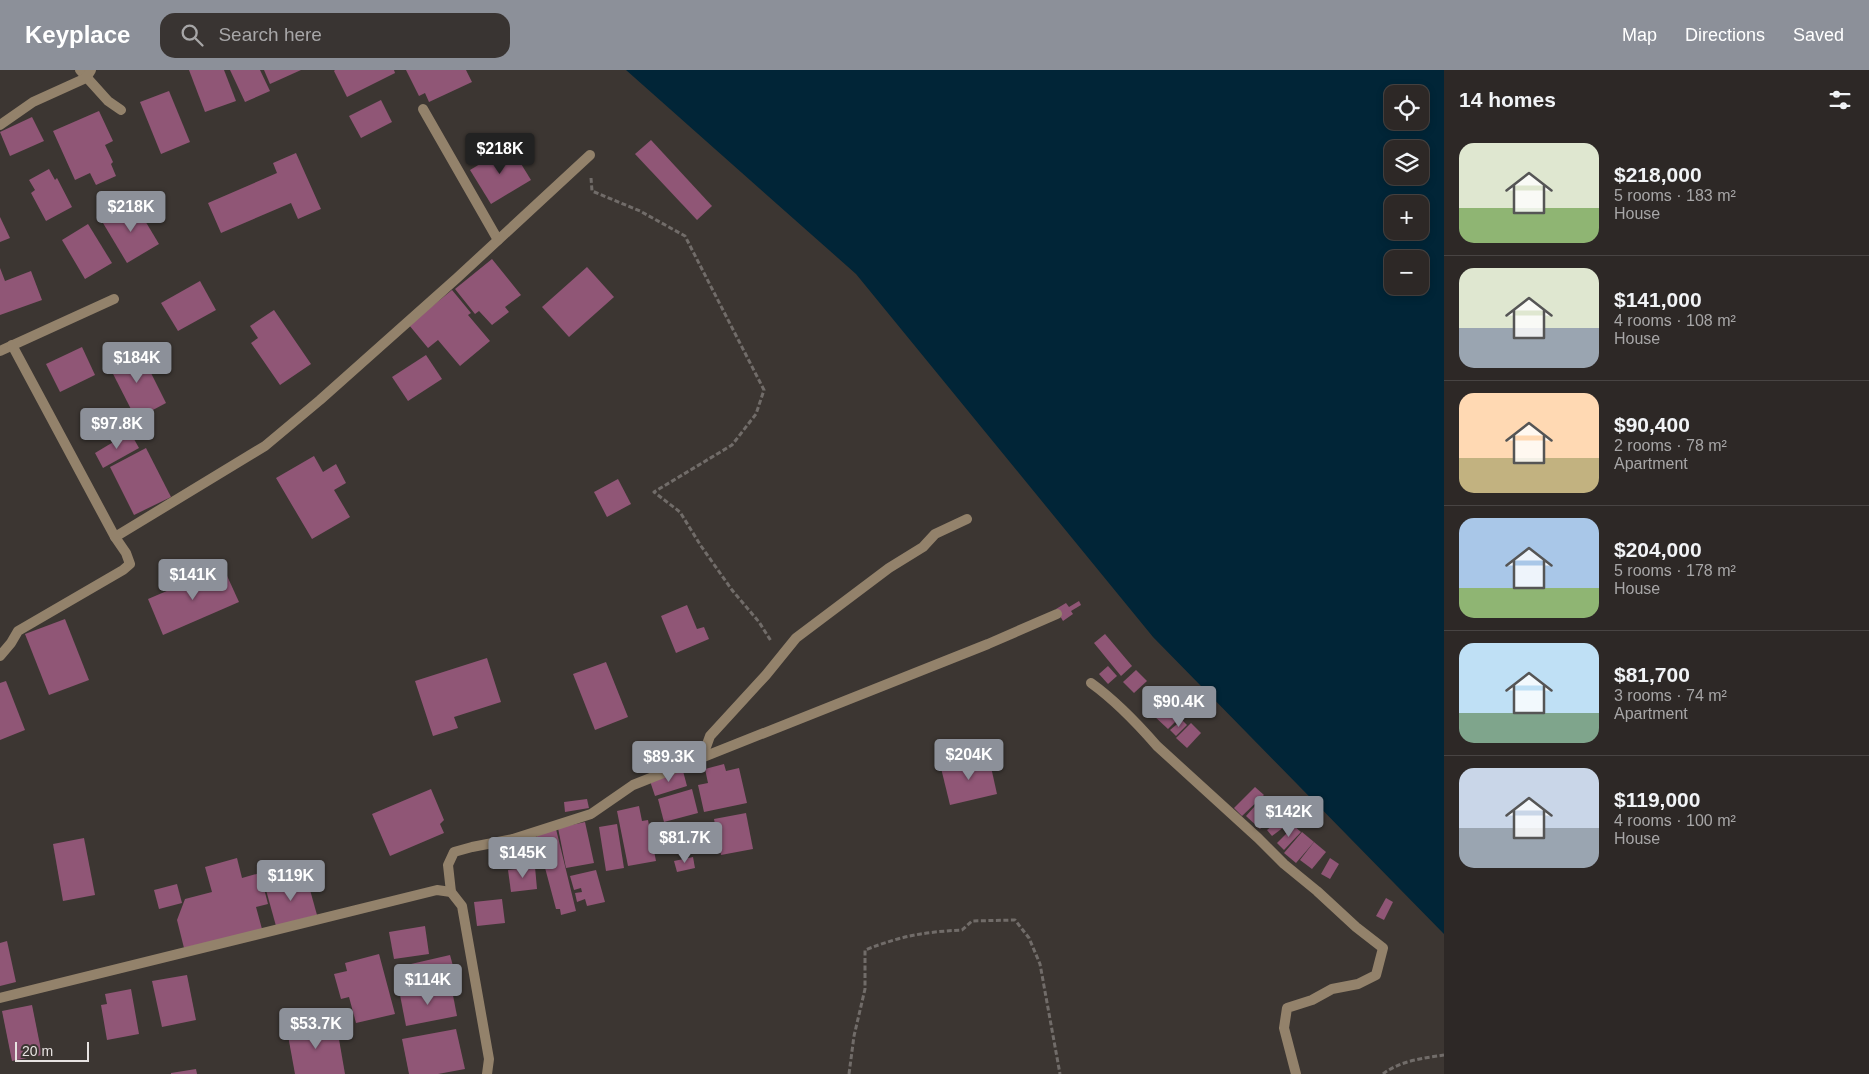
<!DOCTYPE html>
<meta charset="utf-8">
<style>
body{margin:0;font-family:Helvetica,sans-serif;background:#393432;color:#f1f3f6;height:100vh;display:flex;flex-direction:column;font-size:19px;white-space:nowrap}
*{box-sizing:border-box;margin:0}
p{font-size:16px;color:#a7a6a7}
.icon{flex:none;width:28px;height:28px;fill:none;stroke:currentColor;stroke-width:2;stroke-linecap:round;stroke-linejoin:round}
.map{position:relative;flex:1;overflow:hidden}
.details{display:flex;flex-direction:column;background:#2d2826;width:425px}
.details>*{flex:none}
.buttons{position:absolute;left:1384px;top:15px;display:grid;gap:10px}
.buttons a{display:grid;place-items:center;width:45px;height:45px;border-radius:10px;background:#2d2826;box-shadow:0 2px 8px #0003,0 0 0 1px #484443;font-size:25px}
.scale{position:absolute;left:15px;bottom:12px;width:74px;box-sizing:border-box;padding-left:5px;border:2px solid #e7e3e1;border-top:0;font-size:14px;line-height:18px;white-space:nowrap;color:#e7e3e1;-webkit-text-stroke:4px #3c3632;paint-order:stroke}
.price{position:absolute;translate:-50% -42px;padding:0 11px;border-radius:5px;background:#8c9099;color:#fff;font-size:16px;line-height:32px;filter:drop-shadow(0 1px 2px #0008)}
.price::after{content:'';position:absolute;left:50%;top:30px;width:15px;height:11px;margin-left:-8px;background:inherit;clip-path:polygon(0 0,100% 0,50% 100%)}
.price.current{background:#222;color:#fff}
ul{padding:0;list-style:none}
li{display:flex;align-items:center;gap:15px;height:125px;padding:0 15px}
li+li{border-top:1px solid #484443}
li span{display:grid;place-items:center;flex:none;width:140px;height:100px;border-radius:15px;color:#555}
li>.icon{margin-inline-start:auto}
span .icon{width:60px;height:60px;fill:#fffc;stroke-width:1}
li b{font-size:21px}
h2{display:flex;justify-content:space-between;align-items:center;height:60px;padding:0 15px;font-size:21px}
header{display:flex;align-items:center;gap:30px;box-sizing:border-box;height:70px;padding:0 25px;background:#8c9099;color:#fff}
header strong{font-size:24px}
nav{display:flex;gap:28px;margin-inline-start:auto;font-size:18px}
.search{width:350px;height:45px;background:#393432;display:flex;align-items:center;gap:12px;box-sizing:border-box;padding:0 18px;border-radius:15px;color:#a7a6a7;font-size:19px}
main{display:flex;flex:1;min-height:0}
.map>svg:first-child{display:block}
.water{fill:#012537;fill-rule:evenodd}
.building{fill:#905676}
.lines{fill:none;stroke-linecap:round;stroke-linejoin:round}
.path{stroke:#716c69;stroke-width:3;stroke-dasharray:5 2.5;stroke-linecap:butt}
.lane{stroke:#93826b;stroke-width:10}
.street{stroke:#93826b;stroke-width:10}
</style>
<header>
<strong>Keyplace</strong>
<div class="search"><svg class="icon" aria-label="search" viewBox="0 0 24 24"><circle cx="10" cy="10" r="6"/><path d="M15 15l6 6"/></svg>Search here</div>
<nav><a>Map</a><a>Directions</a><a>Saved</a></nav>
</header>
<main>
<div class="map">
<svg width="1444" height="1004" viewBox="0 0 1444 1004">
<rect width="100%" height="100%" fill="#3c3632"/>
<!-- water -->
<path class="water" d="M626 0H1444V864L1153 567 856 204ZM1392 24H1420V51H1392ZM1392 79H1420V106H1392ZM1392 134H1420V161H1392ZM1392 189H1420V216H1392Z"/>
<!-- building -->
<g class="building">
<path d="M189 0H224L236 31 205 42Z"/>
<path d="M230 0H260L270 21 245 32Z"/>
<path d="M264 0H301L270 14Z"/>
<path d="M335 0H394L395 3 347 27 334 1Z"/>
<path d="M406 0H466L472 12 429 32 425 23 419 26Z"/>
<path d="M169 21 190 72 161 84 140 32Z"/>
<path d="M381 30 392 52 361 68 349 46Z"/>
<path d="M99 41 113 71 105 75 113 92 111 94 116 106 96 115 90 103 75 110 53 61Z"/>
<path d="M32 47 44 71 10 86 0 62Z"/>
<path d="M651 70 712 136 697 150 635 84Z"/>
<path d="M510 76 531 110 491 134 470 100Z"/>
<path d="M296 83 321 139 298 149 291 133 221 163 208 133 277 103 273 93Z"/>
<path d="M49 99 55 110 57 108 72 137 46 151 31 123 35 120 29 110Z"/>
<path d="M135 134 159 174 127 193 103 153Z"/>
<path d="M0 147 10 168 0 172Z"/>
<path d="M88 154 112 193 85 209 62 170Z"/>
<path d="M492 189 521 225 505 237 509 242 492 255 479 241 475 244 455 219Z"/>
<path d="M587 197 614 227 569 267 542 237Z"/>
<path d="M0 198 5 211 31 201 42 230 0 245Z"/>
<path d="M200 211 216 240 178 261 161 233Z"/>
<path d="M452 220 471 243 468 245 490 271 460 296 438 270 428 278 409 255Z"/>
<path d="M274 240 311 294 280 315 251 273 258 268 250 256Z"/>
<path d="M82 277 95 305 60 322 46 294Z"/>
<path d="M139 279 166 333 136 349 108 294Z"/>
<path d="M426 285 442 309 408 331 392 307Z"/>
<path d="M130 362 139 378 103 398 95 383Z"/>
<path d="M146 378 171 427 134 445 110 397Z"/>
<path d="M314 386 323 402 336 394 346 413 334 420 350 447 312 469 276 408Z"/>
<path d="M618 409 631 434 607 447 594 422Z"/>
<path d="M223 497 239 532 163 565 148 529Z"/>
<path d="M1079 531 1081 535 1071 541 1073 544 1063 551 1056 539 1066 533 1069 537Z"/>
<path d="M687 535 697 559 704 557 709 569 676 583 661 546Z"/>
<path d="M65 549 89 610 49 625 25 564Z"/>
<path d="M1105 564 1132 596 1121 606 1094 573Z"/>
<path d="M487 588 501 632 454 647 458 658 433 666 415 611Z"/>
<path d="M606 592 628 647 595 660 573 604Z"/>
<path d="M1108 596 1117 606 1108 614 1099 604Z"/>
<path d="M1136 600 1147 611 1134 623 1123 612Z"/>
<path d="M6 611 25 660 0 670V613Z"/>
<path d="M1166 633 1180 647 1168 659 1153 645Z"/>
<path d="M1182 650 1187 655 1176 666 1170 660Z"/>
<path d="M1191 653 1201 663 1187 678 1176 668Z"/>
<path d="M989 688 997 724 950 735 941 698Z"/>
<path d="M724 694 726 701 739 698 747 733 704 742 698 715 708 713 705 699Z"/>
<path d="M683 701 687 716 655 726 650 711Z"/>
<path d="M1255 717 1264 725 1242 746 1234 738Z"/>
<path d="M431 719 444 750 440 754 444 763 390 786 372 744Z"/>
<path d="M692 719 698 743 664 752 658 729Z"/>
<path d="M1263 727 1278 740 1260 759 1246 746Z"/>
<path d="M587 729 589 738 565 742 564 732Z"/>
<path d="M639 736 642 751 648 750 656 791 628 796 617 741Z"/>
<path d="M746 743 753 779 721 785 714 749Z"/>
<path d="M1283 747 1288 754 1272 766 1267 760Z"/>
<path d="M585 752 594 793 566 798 558 758Z"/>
<path d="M617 754 624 798 606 801 599 757Z"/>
<path d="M1294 756 1301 762 1284 780 1277 773Z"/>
<path d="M556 759 576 841 561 845 560 839H556L536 764Z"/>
<path d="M1302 762 1314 772 1296 793 1284 783Z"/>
<path d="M84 768 95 825 63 831 53 774Z"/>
<path d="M1314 772 1326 782 1312 799 1300 790Z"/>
<path d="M693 787 695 798 677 802 674 791Z"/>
<path d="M237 788 242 808 260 803 268 834 256 837 262 859 184 878 177 850 185 829 212 822 205 797Z"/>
<path d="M1330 788 1339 794 1330 809 1321 804Z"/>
<path d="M535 797 537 819 511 822 508 800Z"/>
<path d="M596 800 605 832 587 836 585 829 577 832 575 823 582 822 581 818 574 820 570 806Z"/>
<path d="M307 809 317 845 276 856 266 820Z"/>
<path d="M177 814 182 833 159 839 154 820Z"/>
<path d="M1386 828 1393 832 1384 850 1376 846Z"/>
<path d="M502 829 505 853 477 856 474 832Z"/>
<path d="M425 856 429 884 394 889 389 862Z"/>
<path d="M7 871 16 912 0 916V873Z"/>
<path d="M379 884 395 944 356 953 349 927 341 929 334 904 347 901 345 893Z"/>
<path d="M450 885 456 907 416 917 411 894Z"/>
<path d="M187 905 196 950 162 957 152 911Z"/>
<path d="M451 915 457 946 406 956 400 925Z"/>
<path d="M131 919 139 964 107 970 101 935 107 934 105 924Z"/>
<path d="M32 935 42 985 12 991 2 941Z"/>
<path d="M336 952 345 1004H295L287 960Z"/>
<path d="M456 959 465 999 438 1004H409L402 969Z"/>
<path d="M196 999 197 1004H171V1003Z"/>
</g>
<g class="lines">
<!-- path -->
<g class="path">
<path d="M591 108 592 121 640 141 685 166 764 320 756 344 732 375 654 422 680 442 701 476 732 520 759 552 771 571"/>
<path d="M849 1004 854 966 865 919V880C901 866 923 862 962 860L972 851 1015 850 1029 868 1040 894 1060 1004"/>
<path d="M1383 1004C1399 991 1424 988 1444 985"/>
</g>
<!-- lane -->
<path class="lane" d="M423 39 498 170"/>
<!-- street -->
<g class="street">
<path d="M80 0 108 31 121 40"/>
<path d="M0 55 33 32 86 8 91 0"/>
<path d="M0 281 114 229"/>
<path d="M115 467 265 376 320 330 457 208 590 85"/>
<path d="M0 586 11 573 18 561 123 500 130 494 126 483 115 467 12 275"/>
<path d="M1091 613C1116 631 1137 653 1157 676L1258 768 1284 794 1317 821 1356 857 1383 878 1376 905 1358 914 1332 919 1312 930 1287 938 1284 958 1296 1004"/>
<path d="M702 688 710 666 766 605 796 568 889 498 923 477 935 464 967 449"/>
<path d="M451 822 448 795 454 782 472 777 513 769 591 744 633 715 988 574 1057 544"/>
<path d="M0 928 437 820 451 822 462 836 489 989 487 1004"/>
</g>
</g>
</svg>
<div class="buttons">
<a><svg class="icon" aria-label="locate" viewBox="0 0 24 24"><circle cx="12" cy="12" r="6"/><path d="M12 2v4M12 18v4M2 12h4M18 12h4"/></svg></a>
<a><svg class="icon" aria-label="layers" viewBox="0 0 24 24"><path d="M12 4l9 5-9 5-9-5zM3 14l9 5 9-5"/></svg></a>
<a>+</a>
<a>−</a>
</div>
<div class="scale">20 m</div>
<b class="price current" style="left:500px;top:105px">$218K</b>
<b class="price" style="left:131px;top:163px">$218K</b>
<b class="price" style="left:137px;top:314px">$184K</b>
<b class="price" style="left:117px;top:380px">$97.8K</b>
<b class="price" style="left:193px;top:531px">$141K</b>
<b class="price" style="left:1179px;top:658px">$90.4K</b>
<b class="price" style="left:969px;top:711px">$204K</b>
<b class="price" style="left:669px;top:713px">$89.3K</b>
<b class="price" style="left:1289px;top:768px">$142K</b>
<b class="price" style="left:685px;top:794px">$81.7K</b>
<b class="price" style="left:523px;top:809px">$145K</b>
<b class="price" style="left:291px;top:832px">$119K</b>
<b class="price" style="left:428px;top:936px">$114K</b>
<b class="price" style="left:316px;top:980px">$53.7K</b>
</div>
<section class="details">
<h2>14 homes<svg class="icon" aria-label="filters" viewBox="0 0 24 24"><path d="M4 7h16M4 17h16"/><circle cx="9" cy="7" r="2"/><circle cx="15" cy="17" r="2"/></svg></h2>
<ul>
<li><span style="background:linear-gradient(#dfe7d0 65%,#8fb573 0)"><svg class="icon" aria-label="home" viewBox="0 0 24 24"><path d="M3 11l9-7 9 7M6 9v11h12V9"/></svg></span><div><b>$218,000</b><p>5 rooms · 183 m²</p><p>House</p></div></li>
<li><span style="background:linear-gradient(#dfe7d0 60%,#9aa5b1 0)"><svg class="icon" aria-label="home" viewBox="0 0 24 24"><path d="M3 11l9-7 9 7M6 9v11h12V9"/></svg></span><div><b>$141,000</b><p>4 rooms · 108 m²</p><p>House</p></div></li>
<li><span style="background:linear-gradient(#ffd9b3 65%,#c2b280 0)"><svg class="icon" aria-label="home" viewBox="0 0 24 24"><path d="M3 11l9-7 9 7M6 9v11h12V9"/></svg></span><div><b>$90,400</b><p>2 rooms · 78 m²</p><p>Apartment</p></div></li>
<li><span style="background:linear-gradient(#a9c7e8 70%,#8fb573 0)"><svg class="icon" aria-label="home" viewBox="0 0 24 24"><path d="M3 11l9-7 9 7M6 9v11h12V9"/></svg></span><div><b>$204,000</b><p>5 rooms · 178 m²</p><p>House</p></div></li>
<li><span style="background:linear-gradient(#bfe0f5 70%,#7fa58c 0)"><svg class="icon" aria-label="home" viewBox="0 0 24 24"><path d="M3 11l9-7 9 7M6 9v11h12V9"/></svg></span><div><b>$81,700</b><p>3 rooms · 74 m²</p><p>Apartment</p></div></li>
<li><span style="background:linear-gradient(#c9d6e8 60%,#9aa5b1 0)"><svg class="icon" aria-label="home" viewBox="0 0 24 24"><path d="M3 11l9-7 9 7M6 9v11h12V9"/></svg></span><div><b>$119,000</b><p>4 rooms · 100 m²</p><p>House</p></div></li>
</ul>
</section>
</main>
